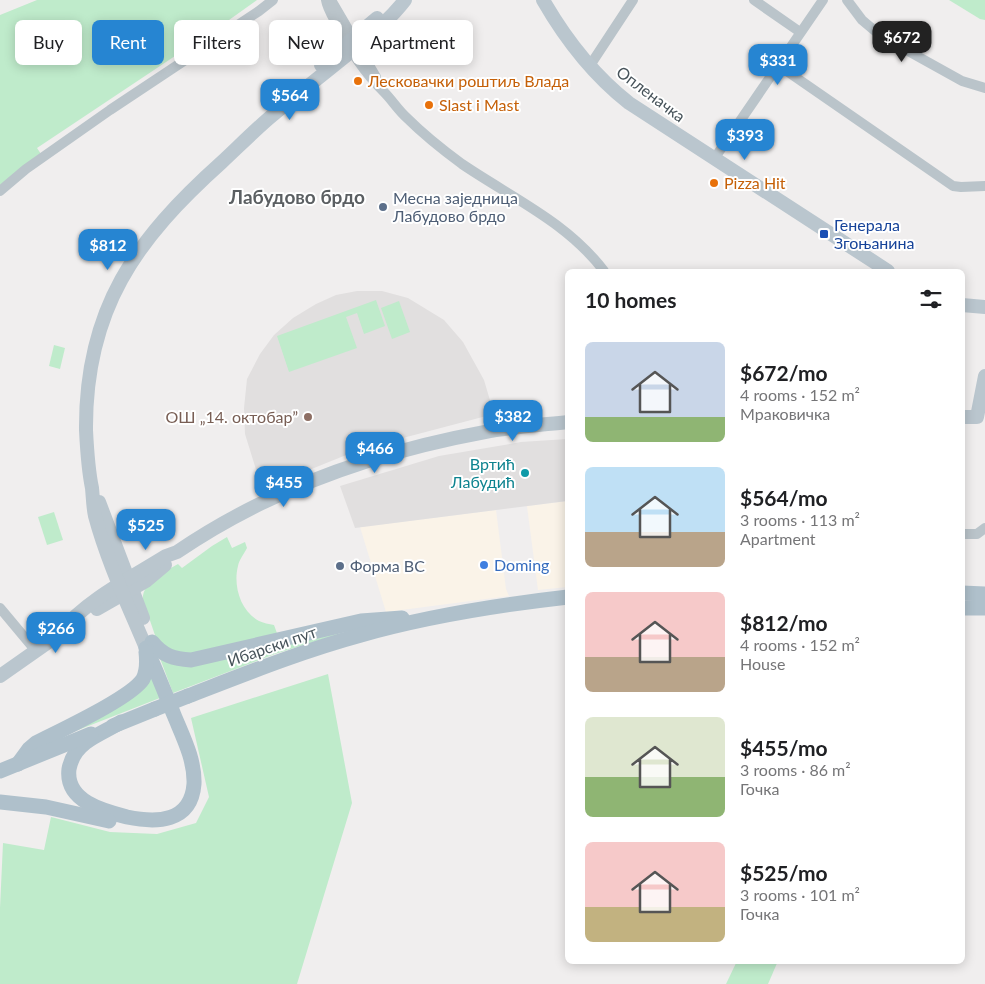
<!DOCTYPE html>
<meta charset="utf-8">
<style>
body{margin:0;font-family:Lato,sans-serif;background:#f6f6f6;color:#202124;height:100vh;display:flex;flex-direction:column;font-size:19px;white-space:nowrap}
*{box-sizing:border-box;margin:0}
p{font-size:16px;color:#757577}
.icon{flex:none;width:28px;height:28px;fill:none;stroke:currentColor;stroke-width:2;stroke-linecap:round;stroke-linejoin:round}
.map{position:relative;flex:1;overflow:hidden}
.sheet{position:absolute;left:565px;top:269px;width:400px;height:695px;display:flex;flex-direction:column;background:#fff;border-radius:8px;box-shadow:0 2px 12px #0003}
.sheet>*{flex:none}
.top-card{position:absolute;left:15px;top:20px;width:475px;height:45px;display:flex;gap:10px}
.price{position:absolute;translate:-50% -42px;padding:0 11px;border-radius:10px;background:#2685d2;color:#fff;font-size:16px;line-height:32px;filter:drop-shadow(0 1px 2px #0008)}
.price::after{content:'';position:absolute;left:50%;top:30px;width:15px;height:11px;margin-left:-8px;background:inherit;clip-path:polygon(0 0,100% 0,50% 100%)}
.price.active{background:#222;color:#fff}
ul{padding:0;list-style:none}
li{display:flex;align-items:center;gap:15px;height:125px;padding:0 20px}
li span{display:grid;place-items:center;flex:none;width:140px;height:100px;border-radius:8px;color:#555}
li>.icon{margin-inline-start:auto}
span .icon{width:60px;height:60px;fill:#fffc;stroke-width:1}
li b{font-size:21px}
h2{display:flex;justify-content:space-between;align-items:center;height:60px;padding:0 20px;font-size:21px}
.chip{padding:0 18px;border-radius:8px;background:#fff;box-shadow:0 2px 12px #0003;font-size:18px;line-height:45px}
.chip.active{background:#2685d2;color:#fff}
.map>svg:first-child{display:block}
.commercial{fill:#faf3e8}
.education{fill:#e1dfdf}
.green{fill:#bfebcb}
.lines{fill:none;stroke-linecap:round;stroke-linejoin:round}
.street{stroke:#bac4ca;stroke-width:10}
.secondary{stroke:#bac6ce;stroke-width:14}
.primary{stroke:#afc0cb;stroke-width:15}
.primary-bridge{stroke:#afc0cb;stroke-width:15}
.food-dot{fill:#e8710a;stroke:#fff;stroke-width:2}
.service-dot{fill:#5c6f8a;stroke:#fff;stroke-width:2}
.transit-dot{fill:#1a4fb4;stroke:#fff;stroke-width:2}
.education-dot{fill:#8d6e63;stroke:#fff;stroke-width:2}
.culture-dot{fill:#0f9aa8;stroke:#fff;stroke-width:2}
.shop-dot{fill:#3f7fe0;stroke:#fff;stroke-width:2}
.labels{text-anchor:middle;stroke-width:4;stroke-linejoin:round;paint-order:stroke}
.food-label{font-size:16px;fill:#c56008;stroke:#fff;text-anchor:start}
.street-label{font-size:16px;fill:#47535a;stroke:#fff}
.service-label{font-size:16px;fill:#4e5e75;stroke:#fff;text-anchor:start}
.transit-label{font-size:16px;fill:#164399;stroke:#fff;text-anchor:start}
.education-label{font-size:16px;fill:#785e54;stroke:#fff;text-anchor:end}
.culture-label{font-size:16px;fill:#0d838f;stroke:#fff;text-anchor:end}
.shop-label{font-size:16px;fill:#366cbe;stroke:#fff;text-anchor:start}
.quarter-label{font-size:19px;font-weight:bold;fill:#5b5f62;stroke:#fff}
</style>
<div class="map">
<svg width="985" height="984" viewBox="0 0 985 984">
<rect width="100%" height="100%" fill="#f0eeee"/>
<!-- commercial -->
<g class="commercial">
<path d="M567 501V587L538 590 527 506Z"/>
<path d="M496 510 506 589 509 596 386 612 360 527Z"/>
</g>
<!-- education -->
<g class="education">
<path d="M357 291H382L408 298 444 320 463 342 484 380 494 414 361 449 262 489 245 434 244 408 247 379 260 354 274 335 293 318 316 304 336 295Z"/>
<path d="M567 439V501L355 528 340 486 439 456 521 442Z"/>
</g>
<!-- green -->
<g class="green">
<path d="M37 0H257L229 20 37 148 41 154 0 185V15Z"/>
<path d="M949 0H985V20L980 19Z"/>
<path d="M376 300 385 326 364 334 357 313 346 317 357 348 289 372 277 336Z"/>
<path d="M399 301 410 332 392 339 381 308Z"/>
<path d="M54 345 65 348 60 369 49 366Z"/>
<path d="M54 512 63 540 47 545 38 517Z"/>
<path d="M227 537 232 548 245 542 247 548C244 554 239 560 238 566 233 585 240 611 259 621 263 623 269 624 274 625L278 636 193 658 159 647 143 600C141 583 166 571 178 564L182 568 212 546Z"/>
<path d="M342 633 275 654 173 693 158 653 172 660Z"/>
<path d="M148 672 165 696 50 741Z"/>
<path d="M328 674 352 803 297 984H0V908L3 843 44 850 51 817 110 832 157 834 196 823 209 797 191 718Z"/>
<path d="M737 961H778L768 984H726Z"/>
</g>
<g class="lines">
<!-- street -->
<g class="street">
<path d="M326 0C327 7 331 14 335 21 348 48 363 71 384 92 392 100 398 110 407 118 424 135 443 150 462 164 512 198 567 222 604 271"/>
<path d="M331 0 376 77"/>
<path d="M754 0 800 32"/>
<path d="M847 0 862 20 881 36 962 81 985 88"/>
<path d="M778 65 953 186 961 187 985 186"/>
<path d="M589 67 633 0"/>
<path d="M714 159 823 0"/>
<path d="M0 191 26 169 110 110 259 11 273 0"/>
<path d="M962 534H977L985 528"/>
<path d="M0 608 36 651"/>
</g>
<!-- secondary -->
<g class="secondary">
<path d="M543 0C566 40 592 74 629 103L888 271"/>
<path d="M321 65 377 18"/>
<path d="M962 305 985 307"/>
<path d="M962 417H977L985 376"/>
<path d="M99 502 143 618"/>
<path d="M97 609 146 581 165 565"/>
<path d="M59 633C88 599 129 579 166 556L177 552C268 490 376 452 485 432 512 427 540 425 568 422"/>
<path d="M146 648C128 605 107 561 95 516 93 507 93 498 92 488 88 469 87 450 86 430 85 309 136 239 222 162 237 148 252 133 268 119 294 97 321 76 348 54 368 37 389 21 405 0"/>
<path d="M0 676 67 629"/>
</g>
<!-- primary -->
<g class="primary">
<path d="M962 593 985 594"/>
<path d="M962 608H985"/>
<path d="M152 642C163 656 174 659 191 660L361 621 402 618"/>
<path d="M188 696C245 674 302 651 361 635 428 616 498 605 568 597"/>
<path d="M121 722C110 729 95 735 85 743 77 749 71 759 69 769 65 801 103 811 127 817 156 823 191 823 194 784 195 760 183 737 174 715 165 693 156 670 146 648"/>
<path d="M113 726 155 709"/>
<path d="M18 764 29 749 36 743C59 731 131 698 143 679 147 671 147 661 146 652"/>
<path d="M0 771 91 734"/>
<path d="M0 802 46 807 109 821"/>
</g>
<!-- primary-bridge -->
<path class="primary-bridge" d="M155 709 188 696"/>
</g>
<!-- markers -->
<g class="food-dot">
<circle cx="358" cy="81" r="5"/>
<circle cx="429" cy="105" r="5"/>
<circle cx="714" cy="183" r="5"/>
</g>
<g class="service-dot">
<circle cx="383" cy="207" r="5"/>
<circle cx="340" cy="566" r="5"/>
</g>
<rect class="transit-dot" x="819" y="229" width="10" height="10" rx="2.5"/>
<circle class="education-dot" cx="308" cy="417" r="5"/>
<circle class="culture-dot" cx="525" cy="473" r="5"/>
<circle class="shop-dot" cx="484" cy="565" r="5"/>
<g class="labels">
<!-- food labels -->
<g class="food-label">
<text x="368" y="87">Лесковачки роштиљ Влада</text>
<text x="439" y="111">Slast i Mast</text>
<text x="724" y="189">Pizza Hit</text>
</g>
<!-- street labels -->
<g class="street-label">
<text transform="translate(651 94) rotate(37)" y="6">Опленачка</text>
<text transform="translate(272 646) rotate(-19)" y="6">Ибарски пут</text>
</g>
<!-- service labels -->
<g class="service-label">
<text x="393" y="204">Месна заједница<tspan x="393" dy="18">Лабудово брдо</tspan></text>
<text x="350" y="572">Форма ВС</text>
</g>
<!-- transit labels -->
<g class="transit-label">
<text x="834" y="231">Генерала<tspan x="834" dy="18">Згоњанина</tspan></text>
</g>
<!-- education labels -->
<g class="education-label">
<text x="298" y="423">ОШ „14. октобар”</text>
</g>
<!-- culture labels -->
<g class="culture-label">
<text x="515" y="470">Вртић<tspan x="515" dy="18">Лабудић</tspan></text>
</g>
<!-- shop labels -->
<g class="shop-label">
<text x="494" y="571">Doming</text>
</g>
<!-- quarter labels -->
<g class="quarter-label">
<text x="297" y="204">Лабудово брдо</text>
</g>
</g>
</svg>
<b class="price active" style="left:902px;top:63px">$672</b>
<b class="price" style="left:778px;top:86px">$331</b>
<b class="price" style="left:290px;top:121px">$564</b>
<b class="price" style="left:745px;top:161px">$393</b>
<b class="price" style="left:108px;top:271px">$812</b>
<b class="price" style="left:513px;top:442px">$382</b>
<b class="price" style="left:375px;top:474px">$466</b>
<b class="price" style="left:284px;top:508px">$455</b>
<b class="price" style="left:146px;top:551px">$525</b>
<b class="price" style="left:56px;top:654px">$266</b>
<div class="top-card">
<a class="chip">Buy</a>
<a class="chip active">Rent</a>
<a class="chip">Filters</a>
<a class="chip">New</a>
<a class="chip">Apartment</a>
</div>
<section class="sheet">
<h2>10 homes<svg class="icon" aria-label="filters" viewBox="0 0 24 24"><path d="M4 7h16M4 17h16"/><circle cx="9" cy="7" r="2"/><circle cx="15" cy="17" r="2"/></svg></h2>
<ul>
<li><span style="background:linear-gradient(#c9d6e8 75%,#8fb573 0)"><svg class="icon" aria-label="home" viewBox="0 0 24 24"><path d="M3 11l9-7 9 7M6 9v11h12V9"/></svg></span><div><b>$672/mo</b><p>4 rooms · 152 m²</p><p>Мраковичка</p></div></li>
<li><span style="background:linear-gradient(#bfe0f5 65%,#b9a48a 0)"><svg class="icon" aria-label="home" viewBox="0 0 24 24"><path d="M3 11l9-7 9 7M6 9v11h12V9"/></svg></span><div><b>$564/mo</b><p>3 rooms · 113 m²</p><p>Apartment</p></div></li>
<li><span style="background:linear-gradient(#f6c9c9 65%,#b9a48a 0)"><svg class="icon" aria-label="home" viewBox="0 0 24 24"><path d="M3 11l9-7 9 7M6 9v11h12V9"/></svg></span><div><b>$812/mo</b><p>4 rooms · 152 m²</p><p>House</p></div></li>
<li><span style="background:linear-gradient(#dfe7d0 60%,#8fb573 0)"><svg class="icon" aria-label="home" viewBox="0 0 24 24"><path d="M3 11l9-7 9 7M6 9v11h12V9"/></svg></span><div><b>$455/mo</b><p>3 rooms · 86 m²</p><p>Гочка</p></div></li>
<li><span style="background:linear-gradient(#f6c9c9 65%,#c2b280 0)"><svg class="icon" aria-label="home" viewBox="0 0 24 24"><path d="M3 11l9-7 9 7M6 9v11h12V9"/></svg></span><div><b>$525/mo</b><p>3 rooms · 101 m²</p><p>Гочка</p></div></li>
</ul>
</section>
</div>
